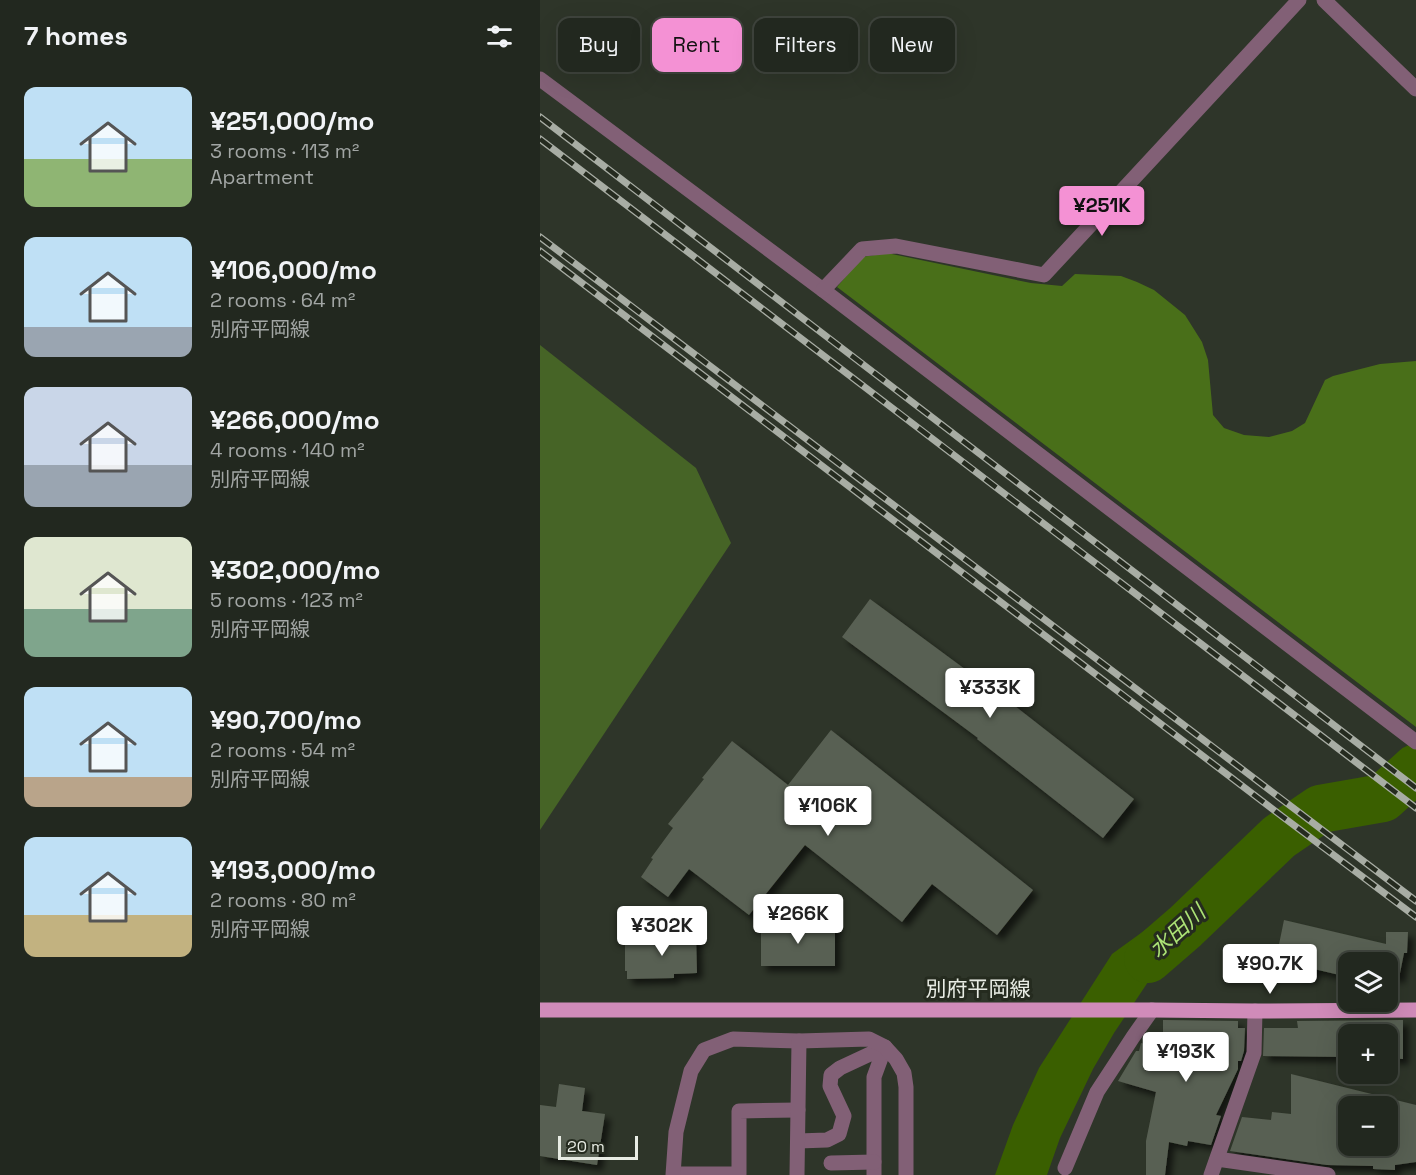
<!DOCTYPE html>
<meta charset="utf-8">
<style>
body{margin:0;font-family:"Space Grotesk","Noto Sans JP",sans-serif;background:#2a3028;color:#f1f3f6;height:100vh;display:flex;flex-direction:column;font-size:22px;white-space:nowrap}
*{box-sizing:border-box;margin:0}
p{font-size:20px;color:#a2a6a4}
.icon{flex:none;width:33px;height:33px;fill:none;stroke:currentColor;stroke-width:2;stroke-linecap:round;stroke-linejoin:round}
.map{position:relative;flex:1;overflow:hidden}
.details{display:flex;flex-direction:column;background:#22281f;width:540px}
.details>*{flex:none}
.guide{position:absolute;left:18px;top:18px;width:570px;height:54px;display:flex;gap:12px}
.controls{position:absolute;left:798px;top:952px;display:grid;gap:12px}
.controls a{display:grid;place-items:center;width:60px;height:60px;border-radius:12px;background:#22281f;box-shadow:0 6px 24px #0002,0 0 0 2px #3f443d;font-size:30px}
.scale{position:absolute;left:18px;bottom:15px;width:80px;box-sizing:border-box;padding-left:6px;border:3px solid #e8ece4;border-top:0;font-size:16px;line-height:21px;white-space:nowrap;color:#e8ece4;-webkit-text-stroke:4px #252b1f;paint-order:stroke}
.price{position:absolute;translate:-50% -51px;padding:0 14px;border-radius:6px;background:#fff;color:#222;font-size:20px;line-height:39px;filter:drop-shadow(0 2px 3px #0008)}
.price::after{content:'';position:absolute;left:50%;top:36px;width:18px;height:14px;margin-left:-9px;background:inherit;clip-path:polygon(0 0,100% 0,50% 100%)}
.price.selected{background:#f491d4;color:#111}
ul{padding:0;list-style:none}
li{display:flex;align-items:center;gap:18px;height:150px;padding:0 24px}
li span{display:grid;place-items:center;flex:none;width:168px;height:120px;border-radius:12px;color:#555}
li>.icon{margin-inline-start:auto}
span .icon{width:72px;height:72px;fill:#fffc;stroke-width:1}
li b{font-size:26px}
h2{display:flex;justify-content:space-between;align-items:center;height:72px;padding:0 24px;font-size:26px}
.tag{padding:0 21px;border-radius:12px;background:#22281f;box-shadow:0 6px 24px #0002,0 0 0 2px #3f443d;font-size:21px;line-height:54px}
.tag.selected{background:#f491d4;color:#111}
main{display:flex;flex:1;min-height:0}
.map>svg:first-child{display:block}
.green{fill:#466426}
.forest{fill:#496f19}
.water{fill:#3a5f00}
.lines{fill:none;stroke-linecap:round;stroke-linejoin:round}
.river{stroke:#3a5f00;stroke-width:48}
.building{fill:#596053;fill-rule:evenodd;filter:url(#shadow)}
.minor{stroke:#826076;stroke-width:15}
.major{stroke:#d08bb9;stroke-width:15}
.rail-casing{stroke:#a8ada4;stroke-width:7}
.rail{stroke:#252b1f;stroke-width:4.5;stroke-dasharray:14;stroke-linecap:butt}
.labels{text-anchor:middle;stroke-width:6;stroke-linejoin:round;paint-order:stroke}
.street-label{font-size:21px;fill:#e8ece4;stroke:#252b1f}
.water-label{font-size:22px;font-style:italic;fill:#ace376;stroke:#252b1f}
</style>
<main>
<section class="details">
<h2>7 homes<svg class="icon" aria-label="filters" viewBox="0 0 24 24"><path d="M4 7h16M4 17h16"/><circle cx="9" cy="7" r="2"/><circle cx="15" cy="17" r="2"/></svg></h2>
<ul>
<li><span style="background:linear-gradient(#bfe0f5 60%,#8fb573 0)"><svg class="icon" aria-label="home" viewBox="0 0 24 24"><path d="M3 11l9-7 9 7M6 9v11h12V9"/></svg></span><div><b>¥251,000/mo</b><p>3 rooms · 113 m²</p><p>Apartment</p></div></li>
<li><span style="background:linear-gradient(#bfe0f5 75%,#9aa5b1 0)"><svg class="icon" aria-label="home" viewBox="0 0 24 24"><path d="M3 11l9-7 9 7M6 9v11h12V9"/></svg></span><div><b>¥106,000/mo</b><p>2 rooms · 64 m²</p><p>別府平岡線</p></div></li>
<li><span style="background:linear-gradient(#c9d6e8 65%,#9aa5b1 0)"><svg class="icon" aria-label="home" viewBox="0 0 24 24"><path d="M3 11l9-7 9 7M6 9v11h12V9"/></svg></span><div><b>¥266,000/mo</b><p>4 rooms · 140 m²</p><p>別府平岡線</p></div></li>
<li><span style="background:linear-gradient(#dfe7d0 60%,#7fa58c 0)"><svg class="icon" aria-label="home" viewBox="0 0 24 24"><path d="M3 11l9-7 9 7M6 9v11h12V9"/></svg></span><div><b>¥302,000/mo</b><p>5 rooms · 123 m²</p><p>別府平岡線</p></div></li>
<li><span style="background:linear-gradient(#bfe0f5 75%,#b9a48a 0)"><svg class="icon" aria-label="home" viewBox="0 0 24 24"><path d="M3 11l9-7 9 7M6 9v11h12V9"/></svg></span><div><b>¥90,700/mo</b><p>2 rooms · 54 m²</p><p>別府平岡線</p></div></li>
<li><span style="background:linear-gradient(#bfe0f5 65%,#c2b280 0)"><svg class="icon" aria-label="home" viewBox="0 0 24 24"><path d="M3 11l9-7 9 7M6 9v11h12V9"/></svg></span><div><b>¥193,000/mo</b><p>2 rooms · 80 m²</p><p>別府平岡線</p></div></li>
</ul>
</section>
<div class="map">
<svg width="876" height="1175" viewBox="0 0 876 1175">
<defs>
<filter id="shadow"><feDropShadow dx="5.5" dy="5.5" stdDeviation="3" flood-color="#0009"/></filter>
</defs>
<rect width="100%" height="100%" fill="#2e3529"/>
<!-- green -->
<path class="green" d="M0 345 156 468 191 543 0 830Z"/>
<!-- forest -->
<path class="forest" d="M347 253 491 283 522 286 535 274 581 276 597 282 614 290 645 315 662 342 668 360 673 415 684 428 704 435 729 437 752 431 765 423 785 380 793 376 840 364 876 361V727L297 287 322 257Z"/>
<!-- water -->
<path class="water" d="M630 912 670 915 616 970 574 1033 553 1069 520 1138 507 1175H455L473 1125 499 1068 572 954Z"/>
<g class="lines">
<!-- river -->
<path class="river" d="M608 959 645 927 739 837 780 809 843 798 876 768"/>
</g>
<!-- building -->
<g class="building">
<path d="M330 599 475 706 594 799 563 838 437 739 438 738 302 637Z"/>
<path d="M291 730 493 890 457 935 392 884 362 922 265 845 209 915 149 869 128 897 101 877 113 859 111 858 133 828 128 824 164 779 162 778 192 741 248 785Z"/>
<path d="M744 920 846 944V932H868L867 953H864L859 978 848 975V963H808V977L774 969 772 977 734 969Z"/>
<path d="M221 923H295V966H221V930H230Z"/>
<path d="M118 935H156L157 973 134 974V978L87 979V971H85V944L110 943V937H118Z"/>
<path d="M623 1020 698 1021V1028H705L704 1051 701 1061H698V1069L676 1115 681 1116 671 1145 648 1141 647 1146 629 1142 625 1175H606V1141L616 1092 578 1081 596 1051H599L601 1043 623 1048Z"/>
<path d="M863 1020V1059L848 1058V1035H808V1057L723 1056 724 1028H758L757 1021Z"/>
<path d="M751 1074 876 1105V1162L855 1165V1170L833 1169V1166L787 1165 690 1151 702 1117 731 1120 732 1112 751 1114ZM808 1107H848V1146H808Z"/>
<path d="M19 1084 45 1088 42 1111 65 1114 57 1165 0 1156V1105L16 1107Z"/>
</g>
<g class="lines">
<!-- minor -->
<g class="minor">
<path d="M784 0 876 89"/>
<path d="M0 79 283 290 876 742"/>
<path d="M283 290 322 249 356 246 504 275 759 0"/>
<path d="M258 1141 287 1140 299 1134 304 1116 290 1086 291 1075 300 1068 345 1047 334 1077V1175"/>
<path d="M677 1159 788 1175"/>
<path d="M291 1163 334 1162"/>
<path d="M525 1168 557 1092 593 1037 612 1010"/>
<path d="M134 1174H199V1111L258 1110"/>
<path d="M133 1175 136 1132 151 1071 164 1050 193 1039 259 1041 329 1039 345 1047 356 1059 364 1073 366 1087V1175"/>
<path d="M257 1175 259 1041"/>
<path d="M671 1175 714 1053 715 1011"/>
</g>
<!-- major -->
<path class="major" d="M0 1010H612L715 1011 876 1010"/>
<!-- rail casing -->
<g class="rail-casing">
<g id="rail">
<path d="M0 117 876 788"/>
<path d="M0 139 876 808"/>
<path d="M0 237 876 901"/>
<path d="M0 251 743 817 876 917"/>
</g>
</g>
<!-- rail -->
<use href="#rail" class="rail"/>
</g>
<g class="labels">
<!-- street labels -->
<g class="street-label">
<text x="438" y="996">別府平岡線</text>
</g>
<!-- water labels -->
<g class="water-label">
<text transform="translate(637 931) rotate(-42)" y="8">水田川</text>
</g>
</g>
</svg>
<div class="controls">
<a><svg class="icon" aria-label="layers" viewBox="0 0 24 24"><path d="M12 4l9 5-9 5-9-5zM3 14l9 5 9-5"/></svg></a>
<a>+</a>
<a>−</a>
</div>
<div class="scale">20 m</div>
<b class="price selected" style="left:562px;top:237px">¥251K</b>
<b class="price" style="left:450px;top:719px">¥333K</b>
<b class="price" style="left:288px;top:837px">¥106K</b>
<b class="price" style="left:258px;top:945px">¥266K</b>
<b class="price" style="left:122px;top:957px">¥302K</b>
<b class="price" style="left:730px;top:995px">¥90.7K</b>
<b class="price" style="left:646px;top:1083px">¥193K</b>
<div class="guide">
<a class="tag">Buy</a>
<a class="tag selected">Rent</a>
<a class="tag">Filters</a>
<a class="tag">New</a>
</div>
</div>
</main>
